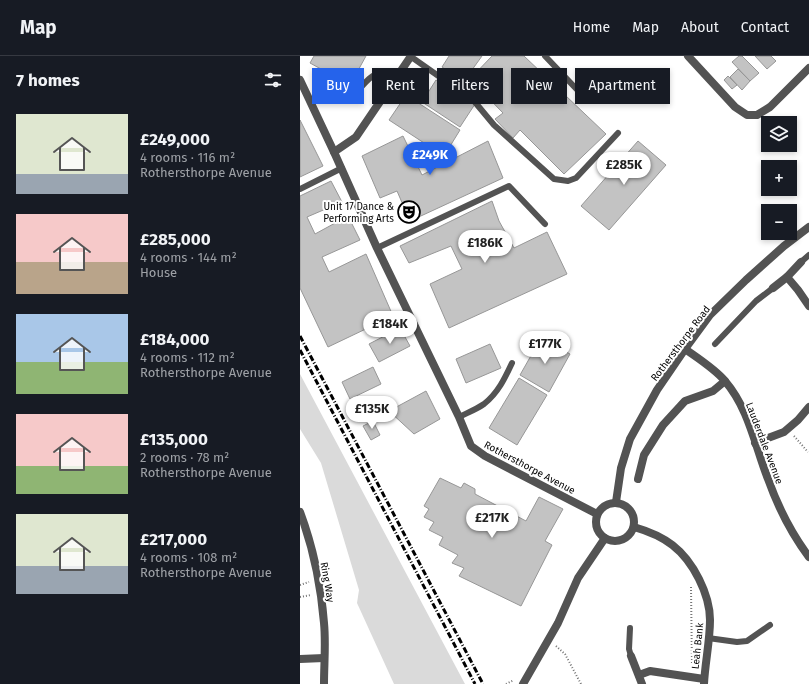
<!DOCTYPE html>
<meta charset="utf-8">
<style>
body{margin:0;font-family:"Fira Sans",sans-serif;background:#20242c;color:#f1f3f6;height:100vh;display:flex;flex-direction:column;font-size:15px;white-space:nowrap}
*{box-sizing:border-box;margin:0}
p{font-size:13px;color:#9ea1a6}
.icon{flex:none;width:22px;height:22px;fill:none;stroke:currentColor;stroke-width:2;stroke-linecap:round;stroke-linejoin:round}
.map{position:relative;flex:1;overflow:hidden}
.panel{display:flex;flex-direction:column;background:#171b24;width:300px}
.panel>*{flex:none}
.guide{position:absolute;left:12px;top:12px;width:380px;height:36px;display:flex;gap:8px}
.tools{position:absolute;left:461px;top:60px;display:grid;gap:8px}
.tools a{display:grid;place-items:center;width:36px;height:36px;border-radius:0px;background:#171b24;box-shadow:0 2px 6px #0003;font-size:20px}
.price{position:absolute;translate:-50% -34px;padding:0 9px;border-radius:14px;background:#fff;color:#222;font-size:13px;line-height:26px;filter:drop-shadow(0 1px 2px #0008)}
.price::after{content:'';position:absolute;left:50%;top:24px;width:12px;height:9px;margin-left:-6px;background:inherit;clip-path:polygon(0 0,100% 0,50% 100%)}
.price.current{background:#2563eb;color:#fff}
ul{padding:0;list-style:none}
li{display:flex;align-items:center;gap:12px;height:100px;padding:0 16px}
li span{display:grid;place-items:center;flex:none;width:112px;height:80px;border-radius:0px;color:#555}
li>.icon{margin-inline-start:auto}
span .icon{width:48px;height:48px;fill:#fffc;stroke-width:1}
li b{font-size:17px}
h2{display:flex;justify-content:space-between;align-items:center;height:48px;padding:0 16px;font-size:17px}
.chip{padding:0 14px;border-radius:0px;background:#171b24;box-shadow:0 2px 6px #0003;font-size:14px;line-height:36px}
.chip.current{background:#2563eb;color:#fff}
header{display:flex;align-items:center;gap:24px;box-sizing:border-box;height:56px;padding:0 20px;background:#171b24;border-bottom:1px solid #363941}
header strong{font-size:19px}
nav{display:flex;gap:22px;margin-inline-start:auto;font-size:14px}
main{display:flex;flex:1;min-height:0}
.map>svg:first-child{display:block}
.green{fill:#dadada}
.building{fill:#c3c3c3;stroke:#979797}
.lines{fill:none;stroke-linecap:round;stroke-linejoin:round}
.path{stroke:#757575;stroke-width:2;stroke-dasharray:1 2;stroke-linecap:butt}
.service{stroke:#535353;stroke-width:6}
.minor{stroke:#535353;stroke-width:8}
.tertiary{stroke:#535353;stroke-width:8}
.rail{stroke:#000;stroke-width:3;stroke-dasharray:6 2 1 2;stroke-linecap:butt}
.labels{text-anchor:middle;stroke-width:4;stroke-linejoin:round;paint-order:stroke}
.poi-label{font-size:10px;fill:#000;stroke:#fff;text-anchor:end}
.street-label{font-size:10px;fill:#000;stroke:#fff}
</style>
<header>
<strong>Map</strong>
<nav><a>Home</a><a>Map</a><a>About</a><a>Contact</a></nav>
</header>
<main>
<section class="panel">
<h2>7 homes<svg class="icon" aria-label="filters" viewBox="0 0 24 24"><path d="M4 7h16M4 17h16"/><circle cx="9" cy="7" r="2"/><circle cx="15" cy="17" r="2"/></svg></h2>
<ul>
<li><span style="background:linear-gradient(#dfe7d0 75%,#9aa5b1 0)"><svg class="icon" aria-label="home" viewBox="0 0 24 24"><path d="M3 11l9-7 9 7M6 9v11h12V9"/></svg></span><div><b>£249,000</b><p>4 rooms · 116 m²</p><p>Rothersthorpe Avenue</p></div></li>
<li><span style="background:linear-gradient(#f6c9c9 60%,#b9a48a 0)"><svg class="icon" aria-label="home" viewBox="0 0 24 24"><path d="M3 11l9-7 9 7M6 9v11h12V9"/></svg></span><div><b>£285,000</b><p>4 rooms · 144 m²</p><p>House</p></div></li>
<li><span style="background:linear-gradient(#a9c7e8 60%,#8fb573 0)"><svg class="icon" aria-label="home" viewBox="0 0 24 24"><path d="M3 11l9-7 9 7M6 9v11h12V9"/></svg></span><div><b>£184,000</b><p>4 rooms · 112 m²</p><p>Rothersthorpe Avenue</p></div></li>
<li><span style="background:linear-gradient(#f6c9c9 65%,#8fb573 0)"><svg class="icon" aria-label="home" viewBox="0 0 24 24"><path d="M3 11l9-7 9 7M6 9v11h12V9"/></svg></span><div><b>£135,000</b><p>2 rooms · 78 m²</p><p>Rothersthorpe Avenue</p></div></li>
<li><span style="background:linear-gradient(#dfe7d0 65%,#9aa5b1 0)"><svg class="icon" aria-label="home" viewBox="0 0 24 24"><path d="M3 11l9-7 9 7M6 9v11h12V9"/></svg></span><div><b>£217,000</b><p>4 rooms · 108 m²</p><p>Rothersthorpe Avenue</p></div></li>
</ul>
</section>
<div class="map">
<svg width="509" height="628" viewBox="0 0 509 628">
<rect width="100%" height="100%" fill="#fff"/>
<!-- green -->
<path class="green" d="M0 318 165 628H94L57 547 59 534 21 407 0 373Z"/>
<!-- building -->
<g class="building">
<path d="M14 0H66L50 29 10 7Z"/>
<path d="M149 0H182L164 25 142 11Z"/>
<path d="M192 0H224L306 78 264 118 220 74 213 82 195 63 203 57 170 23Z"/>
<path d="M439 0H442L459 17 450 25 432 6Z"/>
<path d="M455 0H471L476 5 467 13Z"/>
<path d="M438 13 450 25 442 34 430 21Z"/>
<path d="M428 20 437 29 432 33 424 24Z"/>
<path d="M136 24 175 48 160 71 122 46Z"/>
<path d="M106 39 160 74 144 100 89 64Z"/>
<path d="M0 64 23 110 0 121Z"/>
<path d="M103 80 122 119 188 85 203 122 110 165 97 135 80 142 62 100Z"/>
<path d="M338 85 366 109 309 174 281 150Z"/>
<path d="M31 125 42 146 7 161 15 178 48 160 60 184 22 201 29 216 66 198 93 260 28 291 0 232V140Z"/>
<path d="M192 145 199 165 214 192 247 176 267 218 149 272 130 228 162 213 151 190 109 207 100 190Z"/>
<path d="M100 272 110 290 79 306 69 288Z"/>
<path d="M241 282 270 298 249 336 220 319Z"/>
<path d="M190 288 201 312 166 327 156 303Z"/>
<path d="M73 311 81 328 50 343 42 326Z"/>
<path d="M219 322 247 339 217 389 189 372Z"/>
<path d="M126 335 140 363 114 378 89 355Z"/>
<path d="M73 365 80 379 71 384 63 370Z"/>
<path d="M140 422 161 432 164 427 175 433V438L226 465 239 441 263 453 245 485 252 489 221 550 159 520 164 512 152 507 158 499 139 489 143 481 129 474 134 466 124 461 129 453 124 450Z"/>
</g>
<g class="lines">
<!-- path -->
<g class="path">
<path d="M494 380 508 396"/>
<path d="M0 529 9 526"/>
<path d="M391 531 392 611"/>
<path d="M0 541 11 539"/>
<path d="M256 590 265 598 281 628"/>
<path d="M206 628 214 624"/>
</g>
<!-- service -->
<g class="service">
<path d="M110 0 174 45 194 69 254 123 268 125 276 122 318 77"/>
<path d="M245 0 285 42"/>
<path d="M35 40 47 44C57 39 67 21 75 19 81 18 88 23 93 26"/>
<path d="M0 133 42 112"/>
<path d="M77 192 209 130 245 168"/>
<path d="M501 206 509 199"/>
<path d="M415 288 456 245 473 232"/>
<path d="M159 361C167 357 177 353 184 348 198 337 205 322 212 307"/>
<path d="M330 572 329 593 331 600"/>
<path d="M408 582 437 586 447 585 470 569"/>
</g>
<!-- minor -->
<g class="minor">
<path d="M388 0 435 51 447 59H457L470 51 509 12"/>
<path d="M0 24 34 96 77 192 159 361 171 390 185 400 297 458"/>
<path d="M34 96 56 81 111 0"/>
<path d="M501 206 487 221 498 234 509 250"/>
<path d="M473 232 487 221"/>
<path d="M385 293C399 303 415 313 425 325 449 353 455 390 468 423 478 451 491 477 509 501"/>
<path d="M455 387 484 376 498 364 509 351"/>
<path d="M338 423 344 399 363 369 385 345 413 335 425 325"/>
<path d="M0 456C13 491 21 530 24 567 26 587 24 608 24 628"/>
<path d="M334 471C365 480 384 493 399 523 405 535 410 550 410 564 410 585 405 607 404 628"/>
<path d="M331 600 342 628"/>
<path d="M0 603 24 602"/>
<path d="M339 619 350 615 404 623"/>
</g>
<!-- tertiary -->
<g class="tertiary">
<path d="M316 446 321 412 330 383 357 334 385 293 410 259 446 224 484 190 509 171"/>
<circle cx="315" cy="466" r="19"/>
<path d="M223 628 258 567 278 522 305 482"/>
</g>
<!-- rail -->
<g class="rail">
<path d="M0 280 183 628"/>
<path d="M0 294 175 628"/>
</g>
</g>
<!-- icons -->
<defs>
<g id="theatre-ring" transform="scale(1.15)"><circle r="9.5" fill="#fff" stroke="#000" stroke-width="1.5"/><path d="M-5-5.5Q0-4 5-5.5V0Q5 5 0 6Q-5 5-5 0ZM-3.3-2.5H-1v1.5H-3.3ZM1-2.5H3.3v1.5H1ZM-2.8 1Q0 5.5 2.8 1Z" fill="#000"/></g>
</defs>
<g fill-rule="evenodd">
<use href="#theatre-ring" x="109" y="156"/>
</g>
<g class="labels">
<!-- poi labels -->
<g class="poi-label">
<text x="94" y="154">Unit 17 Dance &amp;<tspan x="94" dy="12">Performing Arts</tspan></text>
</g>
<!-- street labels -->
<g class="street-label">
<text transform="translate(380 287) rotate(-53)" y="4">Rothersthorpe Road</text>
<text transform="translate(465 387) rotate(69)" y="4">Lauderdale Avenue</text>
<text transform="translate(230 411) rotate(28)" y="4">Rothersthorpe Avenue</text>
<text transform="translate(28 526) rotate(80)" y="4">Ring Way</text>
<text transform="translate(397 590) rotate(-84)" y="4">Leah Bank</text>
</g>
</g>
</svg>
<div class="tools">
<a><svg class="icon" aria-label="layers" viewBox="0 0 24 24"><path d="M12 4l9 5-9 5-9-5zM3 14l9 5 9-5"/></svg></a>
<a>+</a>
<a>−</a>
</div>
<b class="price current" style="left:130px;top:120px">£249K</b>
<b class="price" style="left:324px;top:130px">£285K</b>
<b class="price" style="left:185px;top:208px">£186K</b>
<b class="price" style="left:90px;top:289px">£184K</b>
<b class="price" style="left:245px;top:309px">£177K</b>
<b class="price" style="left:72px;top:374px">£135K</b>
<b class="price" style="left:192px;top:483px">£217K</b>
<div class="guide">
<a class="chip current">Buy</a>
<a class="chip">Rent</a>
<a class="chip">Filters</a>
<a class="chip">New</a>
<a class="chip">Apartment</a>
</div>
</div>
</main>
